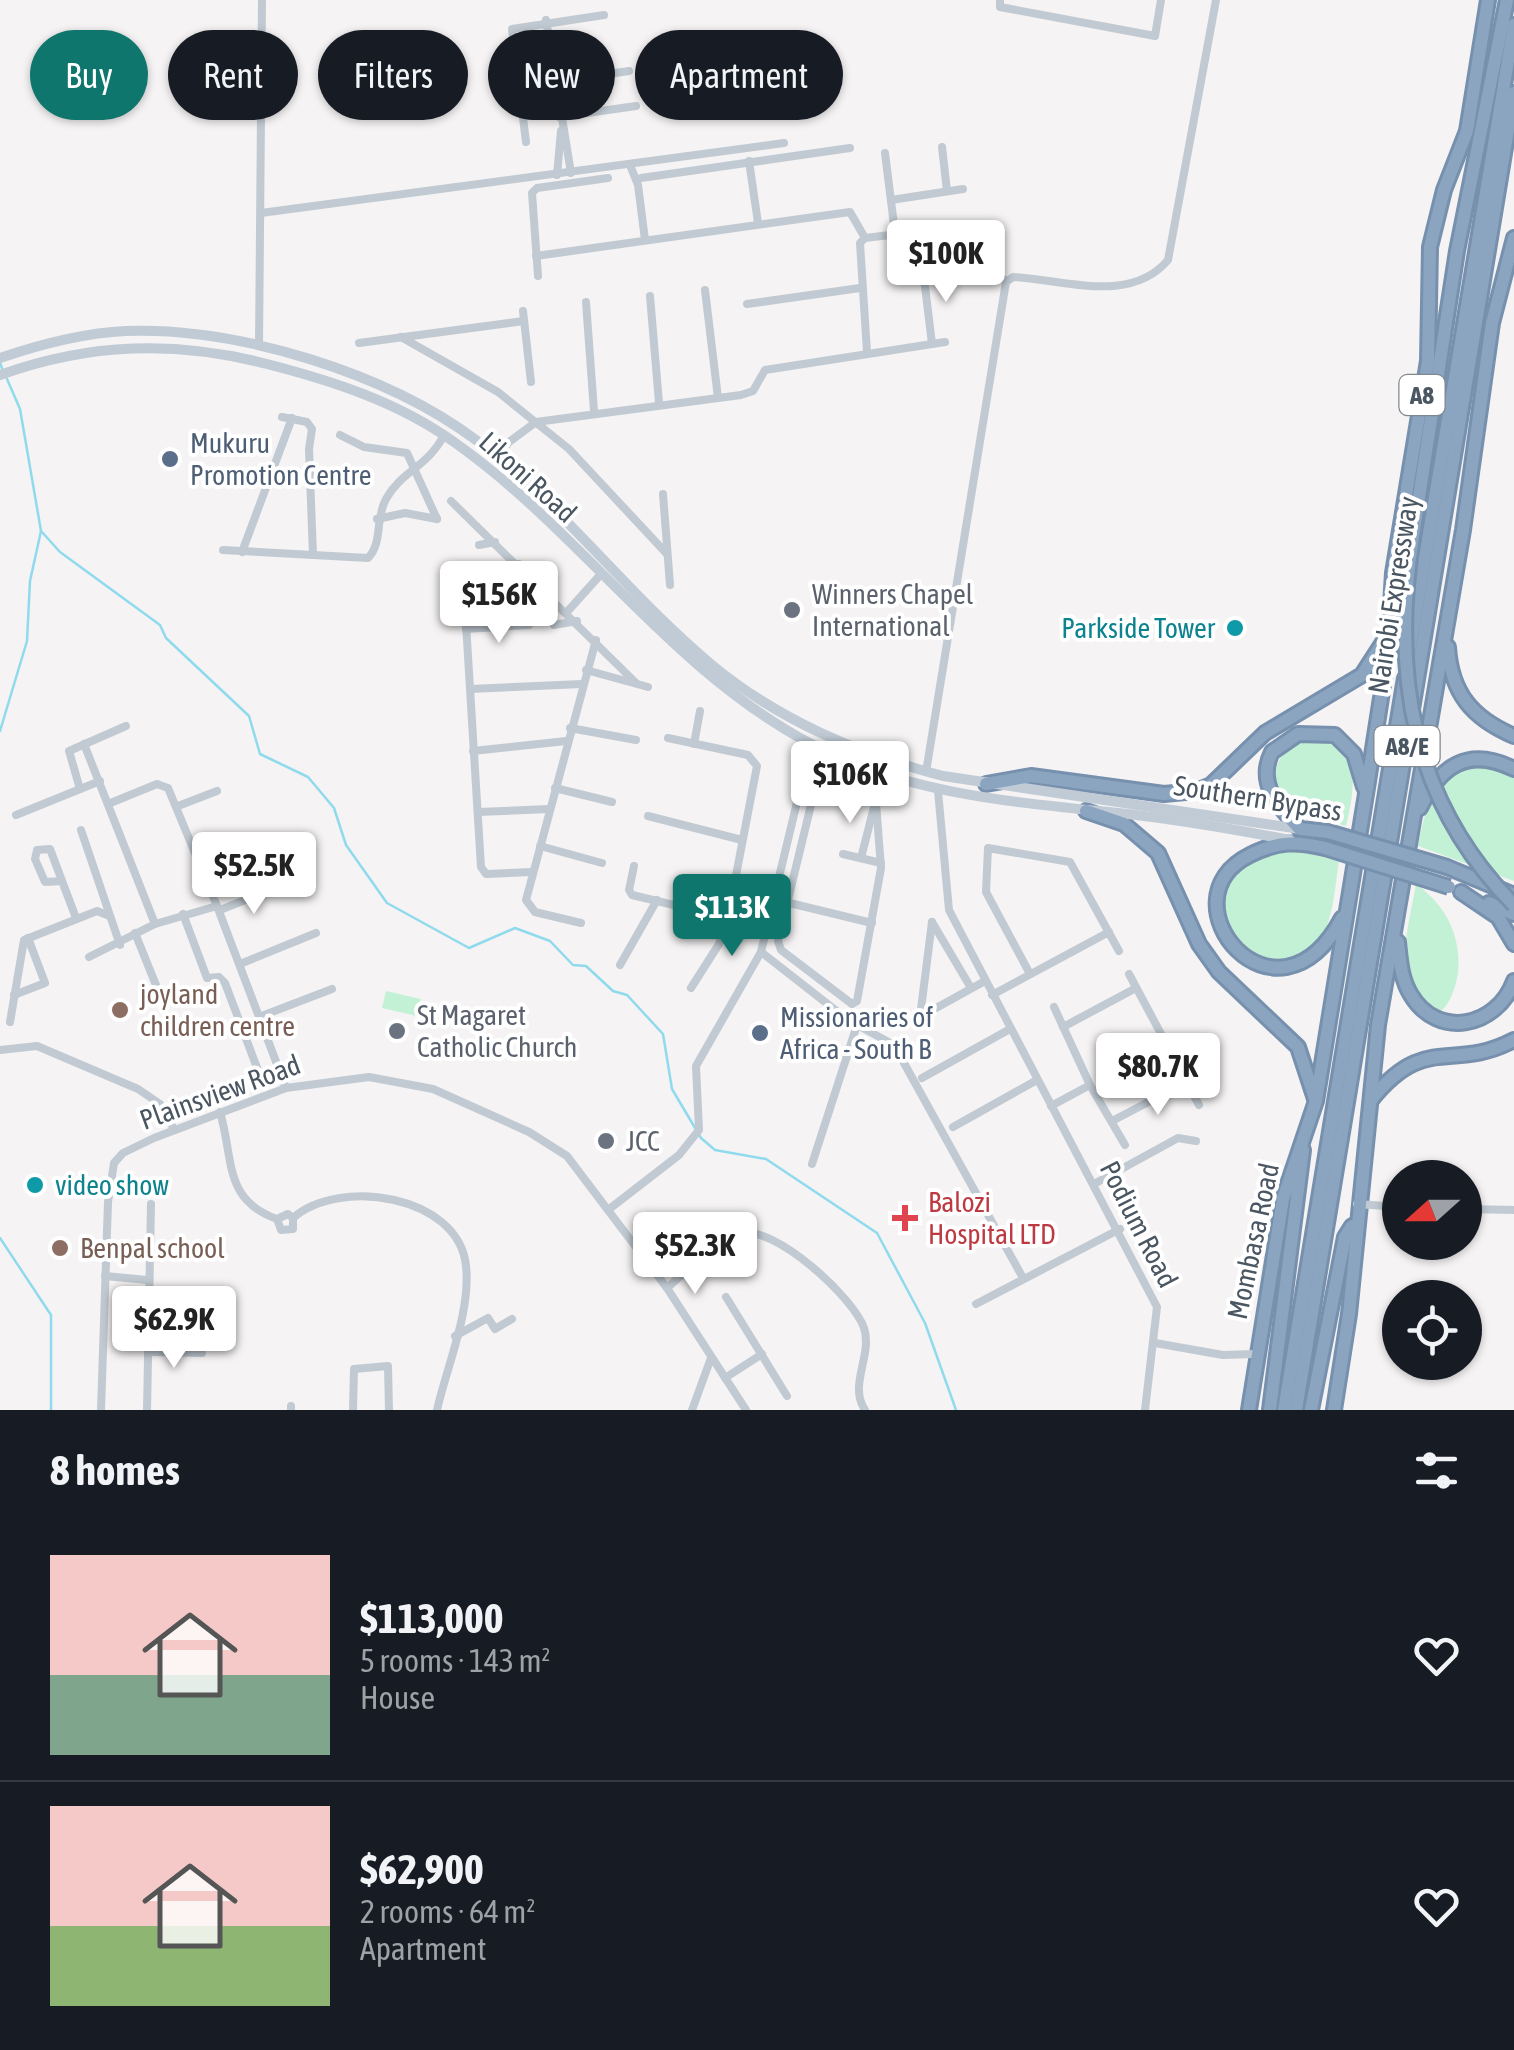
<!DOCTYPE html>
<meta charset="utf-8">
<style>
body{margin:0;font-family:"Asap Condensed",sans-serif;background:#20242c;color:#f1f3f6;height:100vh;display:flex;flex-direction:column;font-size:38px;white-space:nowrap}
*{box-sizing:border-box;margin:0}
p{font-size:32px;color:#9ea1a6}
.icon{flex:none;width:55px;height:55px;fill:none;stroke:currentColor;stroke-width:2;stroke-linecap:round;stroke-linejoin:round}
.map{position:relative;height:1410px;overflow:hidden}
.sheet{display:flex;flex-direction:column;background:#171b24;flex:1}
.sheet>*{flex:none}
.hud{position:absolute;left:30px;top:30px;width:1000px;height:90px;display:flex;gap:20px}
.needle{width:65px;rotate:249deg}
.fabs{position:absolute;left:1382px;top:1160px;display:grid;gap:20px}
.fabs a{display:grid;place-items:center;width:100px;height:100px;border-radius:50%;background:#171b24;box-shadow:0 2px 8px #0004;font-size:50px}
.price{position:absolute;translate:-50% -85px;padding:0 22px;border-radius:10px;background:#fff;color:#222;font-size:32px;line-height:65px;filter:drop-shadow(0 2px 5px #0008)}
.price::after{content:'';position:absolute;left:50%;top:60px;width:30px;height:22px;margin-left:-15px;background:inherit;clip-path:polygon(0 0,100% 0,50% 100%)}
.price.current{background:#0f766e;color:#fff}
ul{padding:0;list-style:none}
li{display:flex;align-items:center;gap:30px;height:250px;padding:0 50px}
li+li{border-top:2px solid #363941}
li span{display:grid;place-items:center;flex:none;width:280px;height:200px;border-radius:0px;color:#555}
li>.icon{margin-inline-start:auto}
span .icon{width:120px;height:120px;fill:#fffc;stroke-width:1}
li b{font-size:42px}
h2{display:flex;justify-content:space-between;align-items:center;height:120px;padding:0 50px;font-size:42px}
.pill{padding:0 35px;border-radius:45px;background:#171b24;box-shadow:0 2px 8px #0004;font-size:35px;line-height:90px}
.pill.current{background:#0f766e;color:#fff}
.map>svg:first-child{display:block}
.green{fill:#c3f1d5}
.lines{fill:none;stroke-linecap:round;stroke-linejoin:round}
.stream{stroke:#90daee;stroke-width:2.5}
.highway-casing{stroke:#7690ad;stroke-width:18}
.street{stroke:#c1cad2;stroke-width:8}
.secondary{stroke:#c1cbd6;stroke-width:10}
.highway{stroke:#8ba5c1;stroke-width:12}
.highway-bridge-casing{stroke:#7690ad;stroke-width:18;stroke-linecap:butt}
.highway-bridge{stroke:#8ba5c1;stroke-width:12}
.service-dot{fill:#5c6f8a;stroke:#fff;stroke-width:4}
.worship-dot{fill:#6b7280;stroke:#fff;stroke-width:4}
.culture-dot{fill:#0f9aa8;stroke:#fff;stroke-width:4}
.education-dot{fill:#8d6e63;stroke:#fff;stroke-width:4}
.health-dot{fill:#e0444e;stroke:#fff;stroke-width:4}
.labels{text-anchor:middle;stroke-width:8;stroke-linejoin:round;paint-order:stroke}
.shield{fill:#fff;stroke:#808990;stroke-width:2.5}
.shield-label{font-size:25px;font-weight:bold;fill:#4a5661}
.service-label{font-size:28px;fill:#4e5e75;stroke:#fff;text-anchor:start}
.street-label{font-size:28px;fill:#4a5661;stroke:#fff}
.worship-label{font-size:28px;fill:#5b616d;stroke:#fff;text-anchor:start}
.culture-label{font-size:28px;fill:#0d838f;stroke:#fff;text-anchor:end}
.education-label{font-size:28px;fill:#785e54;stroke:#fff;text-anchor:start}
.health-label{font-size:28px;fill:#be3a42;stroke:#fff;text-anchor:start}
</style>
<div class="map">
<svg width="1514" height="1410" viewBox="0 0 1514 1410">
<rect width="100%" height="100%" fill="#f5f3f3"/>
<!-- green -->
<g class="green">
<path d="M1304 738 1333 742C1361 763 1353 795 1346 826 1328 820 1301 817 1287 802 1264 779 1278 749 1304 738Z"/>
<path d="M1480 764 1514 775V881L1418 846C1427 805 1433 771 1480 764Z"/>
<path d="M1291 849 1339 861C1335 885 1334 915 1322 937 1271 1023 1149 867 1291 849Z"/>
<path d="M1416 884C1514 953 1413 1095 1405 961 1404 937 1412 908 1416 884Z"/>
<path d="M386 991 421 999 417 1016 382 1008Z"/>
</g>
<g class="lines">
<!-- stream -->
<g class="stream">
<path d="M0 363 3 371"/>
<path d="M41 531 60 552 160 625 166 638 249 716 260 754 308 777 334 808 346 845 387 903 469 948 515 928 550 941 573 965 586 966 613 991 627 995 663 1034 672 1089 701 1138 715 1150 766 1159 877 1233 925 1323 956 1410"/>
<path d="M0 731 27 641 30 581 41 531 20 409 7 379"/>
<path d="M0 1238 51 1315V1410"/>
</g>
<!-- highway casing -->
<g class="highway-casing">
<g id="highway">
<path d="M1413 536 1457 251 1507 0"/>
<path d="M1448 647C1451 693 1472 718 1514 736"/>
<path d="M1409 653 1514 25"/>
<path d="M986 784 1031 776 1164 794 1196 791 1211 785 1265 733 1362 675 1384 641"/>
<path d="M1420 808C1440 766 1468 746 1514 769"/>
<path d="M1086 811 1124 824 1158 853 1199 944 1219 972 1298 1047 1315 1099"/>
<path d="M1328 832 1300 829C1279 807 1256 784 1272 752L1298 734 1335 735 1354 754 1364 787"/>
<path d="M1325 848C1296 841 1278 841 1250 855 1159 900 1276 1042 1342 918"/>
<path d="M1447 867 1514 895"/>
<path d="M1461 892 1498 917 1514 944"/>
<path d="M1489 903 1514 914"/>
<path d="M1398 942C1400 961 1401 979 1411 995 1438 1040 1497 1027 1514 981"/>
<path d="M1371 1100C1426 1032 1451 1073 1514 1040"/>
<path d="M1249 1410 1283 1199 1316 1101 1366 794 1388 653 1393 573 1428 361 1430 247 1444 190 1467 131 1488 0"/>
<path d="M1270 1410 1303 1150"/>
<path d="M1284 1410 1405 678"/>
<path d="M1296 1410 1514 93"/>
<path d="M1311 1410 1345 1237 1352 1226"/>
<path d="M1334 1410 1349 1314 1378 1025 1463 530 1492 323 1514 238"/>
</g>
</g>
<!-- street -->
<g class="street">
<path d="M1000 0V7L1155 36 1161 0"/>
<path d="M546 20 571 173"/>
<path d="M554 82 629 71"/>
<path d="M521 102 556 97"/>
<path d="M559 117 636 106"/>
<path d="M526 142 512 29 604 15"/>
<path d="M942 147 947 191"/>
<path d="M885 153 895 233"/>
<path d="M749 161 758 223"/>
<path d="M630 165 638 185 645 240"/>
<path d="M557 175 561 131"/>
<path d="M641 178 850 148"/>
<path d="M891 200 963 189"/>
<path d="M261 213 784 143"/>
<path d="M536 256 850 212 865 238"/>
<path d="M923 270 932 344"/>
<path d="M538 276 532 193 537 188 608 178"/>
<path d="M705 290 718 398"/>
<path d="M650 296 659 403"/>
<path d="M586 302 594 411"/>
<path d="M747 304 860 288"/>
<path d="M523 311 531 382"/>
<path d="M401 337 498 392 569 449 667 554"/>
<path d="M359 343 524 321"/>
<path d="M259 346 262 0"/>
<path d="M867 352 860 243 865 238 973 225 987 260 1006 282"/>
<path d="M282 417 307 422 312 429 309 449 313 555"/>
<path d="M340 435 364 447 407 453 437 519"/>
<path d="M498 458 509 442 536 422 741 395 753 391 765 370 945 342"/>
<path d="M663 494 670 585"/>
<path d="M451 501 636 683"/>
<path d="M377 519 405 513 437 519"/>
<path d="M479 545 495 542"/>
<path d="M223 550 368 558C383 543 375 518 386 499 402 470 427 468 444 435"/>
<path d="M242 552 292 418"/>
<path d="M519 564 467 569 463 575 481 867 486 874 532 872"/>
<path d="M567 612 601 574"/>
<path d="M554 625 577 621"/>
<path d="M466 629 529 625"/>
<path d="M586 670 648 687"/>
<path d="M470 689 582 684"/>
<path d="M570 728 636 740"/>
<path d="M668 738 748 755 757 766 728 917 719 944 691 988"/>
<path d="M84 744 155 924"/>
<path d="M694 744 700 711"/>
<path d="M473 751 566 741"/>
<path d="M926 772 1006 282 1013 277C1064 279 1130 305 1168 260L1216 0"/>
<path d="M818 776 871 795 876 803 881 868 857 1001 852 1004 781 950 778 941Z"/>
<path d="M555 788 612 802"/>
<path d="M80 789 69 751 126 726"/>
<path d="M938 791 949 910 1157 1307 1145 1410"/>
<path d="M108 804 157 784 168 788 217 906"/>
<path d="M178 806 217 791"/>
<path d="M478 812 549 809"/>
<path d="M16 815 100 781"/>
<path d="M648 816 742 840"/>
<path d="M81 830 120 945"/>
<path d="M540 846 602 863"/>
<path d="M843 854 881 863"/>
<path d="M198 856 235 840"/>
<path d="M861 858 874 807"/>
<path d="M634 866 629 890 632 895 766 927"/>
<path d="M62 881 45 882 35 859 37 850 50 849 76 918"/>
<path d="M773 899 872 923"/>
<path d="M220 910 273 889"/>
<path d="M183 914 207 978 219 977 225 983 259 1073"/>
<path d="M932 922 971 988"/>
<path d="M581 923 535 912 526 900 596 640"/>
<path d="M135 933 160 995"/>
<path d="M761 952 848 1020 894 1045 1023 1278"/>
<path d="M89 957 155 924 217 906 286 1088"/>
<path d="M240 964 316 933"/>
<path d="M620 965 657 900"/>
<path d="M1030 974 986 892 988 848 1070 862 1119 951"/>
<path d="M1129 974 1199 1105"/>
<path d="M14 995 45 983 28 938"/>
<path d="M992 995 1109 932"/>
<path d="M259 1017 332 989"/>
<path d="M920 1017 932 922"/>
<path d="M10 1022 24 940 97 911 107 915"/>
<path d="M909 1023 985 981"/>
<path d="M1063 1027 1136 988"/>
<path d="M0 1050 37 1046 138 1089 160 1104 174 1129"/>
<path d="M922 1078 1010 1029"/>
<path d="M1090 1085 1125 1145"/>
<path d="M1051 1106 1090 1085 1054 1007"/>
<path d="M220 1112C234 1159 223 1200 277 1219L288 1214 293 1218V1229L281 1230 277 1219"/>
<path d="M1112 1121 1187 1082"/>
<path d="M953 1127 1037 1080"/>
<path d="M812 1164 857 1025"/>
<path d="M1094 1184 1178 1138 1196 1141"/>
<path d="M1357 1204 1400 1207"/>
<path d="M1465 1209 1514 1210"/>
<path d="M608 1210 679 1155 699 1130 696 1066 761 952 811 744"/>
<path d="M293 1218C339 1177 459 1195 466 1266 471 1311 447 1366 437 1410"/>
<path d="M105 1276 147 1280"/>
<path d="M667 1288C687 1271 715 1242 741 1234 774 1224 854 1298 864 1328 873 1355 848 1385 865 1410"/>
<path d="M726 1297 787 1396"/>
<path d="M976 1304 1120 1229"/>
<path d="M455 1336 488 1318 495 1329 512 1319"/>
<path d="M1155 1343 1223 1355 1255 1354"/>
<path d="M148 1352 202 1353"/>
<path d="M725 1378 762 1354"/>
<path d="M291 1406V1410"/>
<path d="M101 1410 108 1202 114 1163 123 1153 154 1138 286 1088 369 1077 433 1089 529 1132 567 1156 667 1288 746 1410"/>
<path d="M147 1410 151 1204"/>
<path d="M353 1410 354 1369 388 1366 389 1410"/>
<path d="M692 1410 711 1358"/>
</g>
<!-- secondary -->
<g class="secondary">
<path d="M0 358C41 344 83 333 126 331 238 327 386 373 476 440 563 506 629 596 712 665 780 721 859 754 943 776L1300 829"/>
<path d="M0 375C89 343 175 340 267 364 333 381 398 402 454 442 583 533 669 669 811 744 906 794 1013 802 1118 813 1176 819 1233 829 1290 840"/>
</g>
<!-- highway -->
<use href="#highway" class="highway"/>
<!-- highway-bridge casing -->
<g class="highway-bridge-casing">
<g id="highway-bridge">
<path d="M1413 536C1391 675 1412 802 1514 905"/>
<path d="M1328 832 1447 867"/>
<path d="M1325 848 1449 887"/>
</g>
</g>
<!-- highway-bridge -->
<use href="#highway-bridge" class="highway-bridge"/>
</g>
<!-- markers -->
<g class="service-dot">
<circle cx="170" cy="459" r="10"/>
<circle cx="760" cy="1033" r="10"/>
</g>
<g class="worship-dot">
<circle cx="792" cy="610" r="10"/>
<circle cx="397" cy="1031" r="10"/>
<circle cx="606" cy="1141" r="10"/>
</g>
<g class="culture-dot">
<circle cx="1235" cy="628" r="10"/>
<circle cx="35" cy="1185" r="10"/>
</g>
<g class="education-dot">
<circle cx="120" cy="1010" r="10"/>
<circle cx="60" cy="1248" r="10"/>
</g>
<path class="health-dot" d="M900 1203h10v10h10v10h-10v10h-10v-10h-10v-10h10z"/>
<g class="labels">
<!-- shield labels -->
<g class="shield">
<rect x="1399.5" y="375" width="45" height="40" rx="8"/>
<rect x="1374.5" y="726" width="65" height="40" rx="8"/>
</g>
<g class="shield-label">
<text x="1422" y="404">A8</text>
<text x="1407" y="755">A8/E</text>
</g>
<!-- service labels -->
<g class="service-label">
<text x="190" y="453">Mukuru<tspan x="190" dy="32">Promotion Centre</tspan></text>
<text x="780" y="1027">Missionaries of<tspan x="780" dy="32">Africa - South B</tspan></text>
</g>
<!-- street labels -->
<g class="street-label">
<text transform="translate(528 477) rotate(42)" y="10">Likoni Road</text>
<text transform="translate(1393 595) rotate(-81)" y="10">Nairobi Expressway</text>
<text transform="translate(1258 798) rotate(9)" y="10">Southern Bypass</text>
<text transform="translate(220 1092) rotate(-20)" y="10">Plainsview Road</text>
<text transform="translate(1139 1224) rotate(63)" y="10">Podium Road</text>
<text transform="translate(1253 1241) rotate(-78)" y="10">Mombasa Road</text>
</g>
<!-- worship labels -->
<g class="worship-label">
<text x="812" y="604">Winners Chapel<tspan x="812" dy="32">International</tspan></text>
<text x="417" y="1025">St Magaret<tspan x="417" dy="32">Catholic Church</tspan></text>
<text x="626" y="1151">JCC</text>
</g>
<!-- culture labels -->
<g class="culture-label">
<text x="1215" y="638">Parkside Tower</text>
<text x="55" y="1195" text-anchor="start">video show</text>
</g>
<!-- education labels -->
<g class="education-label">
<text x="140" y="1004">joyland<tspan x="140" dy="32">children centre</tspan></text>
<text x="80" y="1258">Benpal school</text>
</g>
<!-- health labels -->
<g class="health-label">
<text x="928" y="1212">Balozi<tspan x="928" dy="32">Hospital LTD</tspan></text>
</g>
</g>
</svg>
<div class="fabs">
<a><svg class="needle" viewBox="-14 -14 28 28"><path d="M0-13l5 13h-10z" fill="#e53935"/><path d="M0 13l5-13h-10z" fill="#9ea1a6"/></svg></a>
<a><svg class="icon" aria-label="locate" viewBox="0 0 24 24"><circle cx="12" cy="12" r="6"/><path d="M12 2v4M12 18v4M2 12h4M18 12h4"/></svg></a>
</div>
<b class="price" style="left:946px;top:305px">$100K</b>
<b class="price" style="left:499px;top:646px">$156K</b>
<b class="price" style="left:850px;top:826px">$106K</b>
<b class="price" style="left:254px;top:917px">$52.5K</b>
<b class="price current" style="left:732px;top:959px">$113K</b>
<b class="price" style="left:1158px;top:1118px">$80.7K</b>
<b class="price" style="left:695px;top:1297px">$52.3K</b>
<b class="price" style="left:174px;top:1371px">$62.9K</b>
<div class="hud">
<a class="pill current">Buy</a>
<a class="pill">Rent</a>
<a class="pill">Filters</a>
<a class="pill">New</a>
<a class="pill">Apartment</a>
</div>
</div>
<section class="sheet">
<h2>8 homes<svg class="icon" aria-label="filters" viewBox="0 0 24 24"><path d="M4 7h16M4 17h16"/><circle cx="9" cy="7" r="2"/><circle cx="15" cy="17" r="2"/></svg></h2>
<ul>
<li><span style="background:linear-gradient(#f6c9c9 60%,#7fa58c 0)"><svg class="icon" aria-label="home" viewBox="0 0 24 24"><path d="M3 11l9-7 9 7M6 9v11h12V9"/></svg></span><div><b>$113,000</b><p>5 rooms · 143 m²</p><p>House</p></div><svg class="icon" aria-label="heart" viewBox="0 0 24 24"><path d="M12 20l-8-8c-3-5 5-10 8-4 3-6 11-1 8 4z"/></svg></li>
<li><span style="background:linear-gradient(#f6c9c9 60%,#8fb573 0)"><svg class="icon" aria-label="home" viewBox="0 0 24 24"><path d="M3 11l9-7 9 7M6 9v11h12V9"/></svg></span><div><b>$62,900</b><p>2 rooms · 64 m²</p><p>Apartment</p></div><svg class="icon" aria-label="heart" viewBox="0 0 24 24"><path d="M12 20l-8-8c-3-5 5-10 8-4 3-6 11-1 8 4z"/></svg></li>
</ul>
</section>
